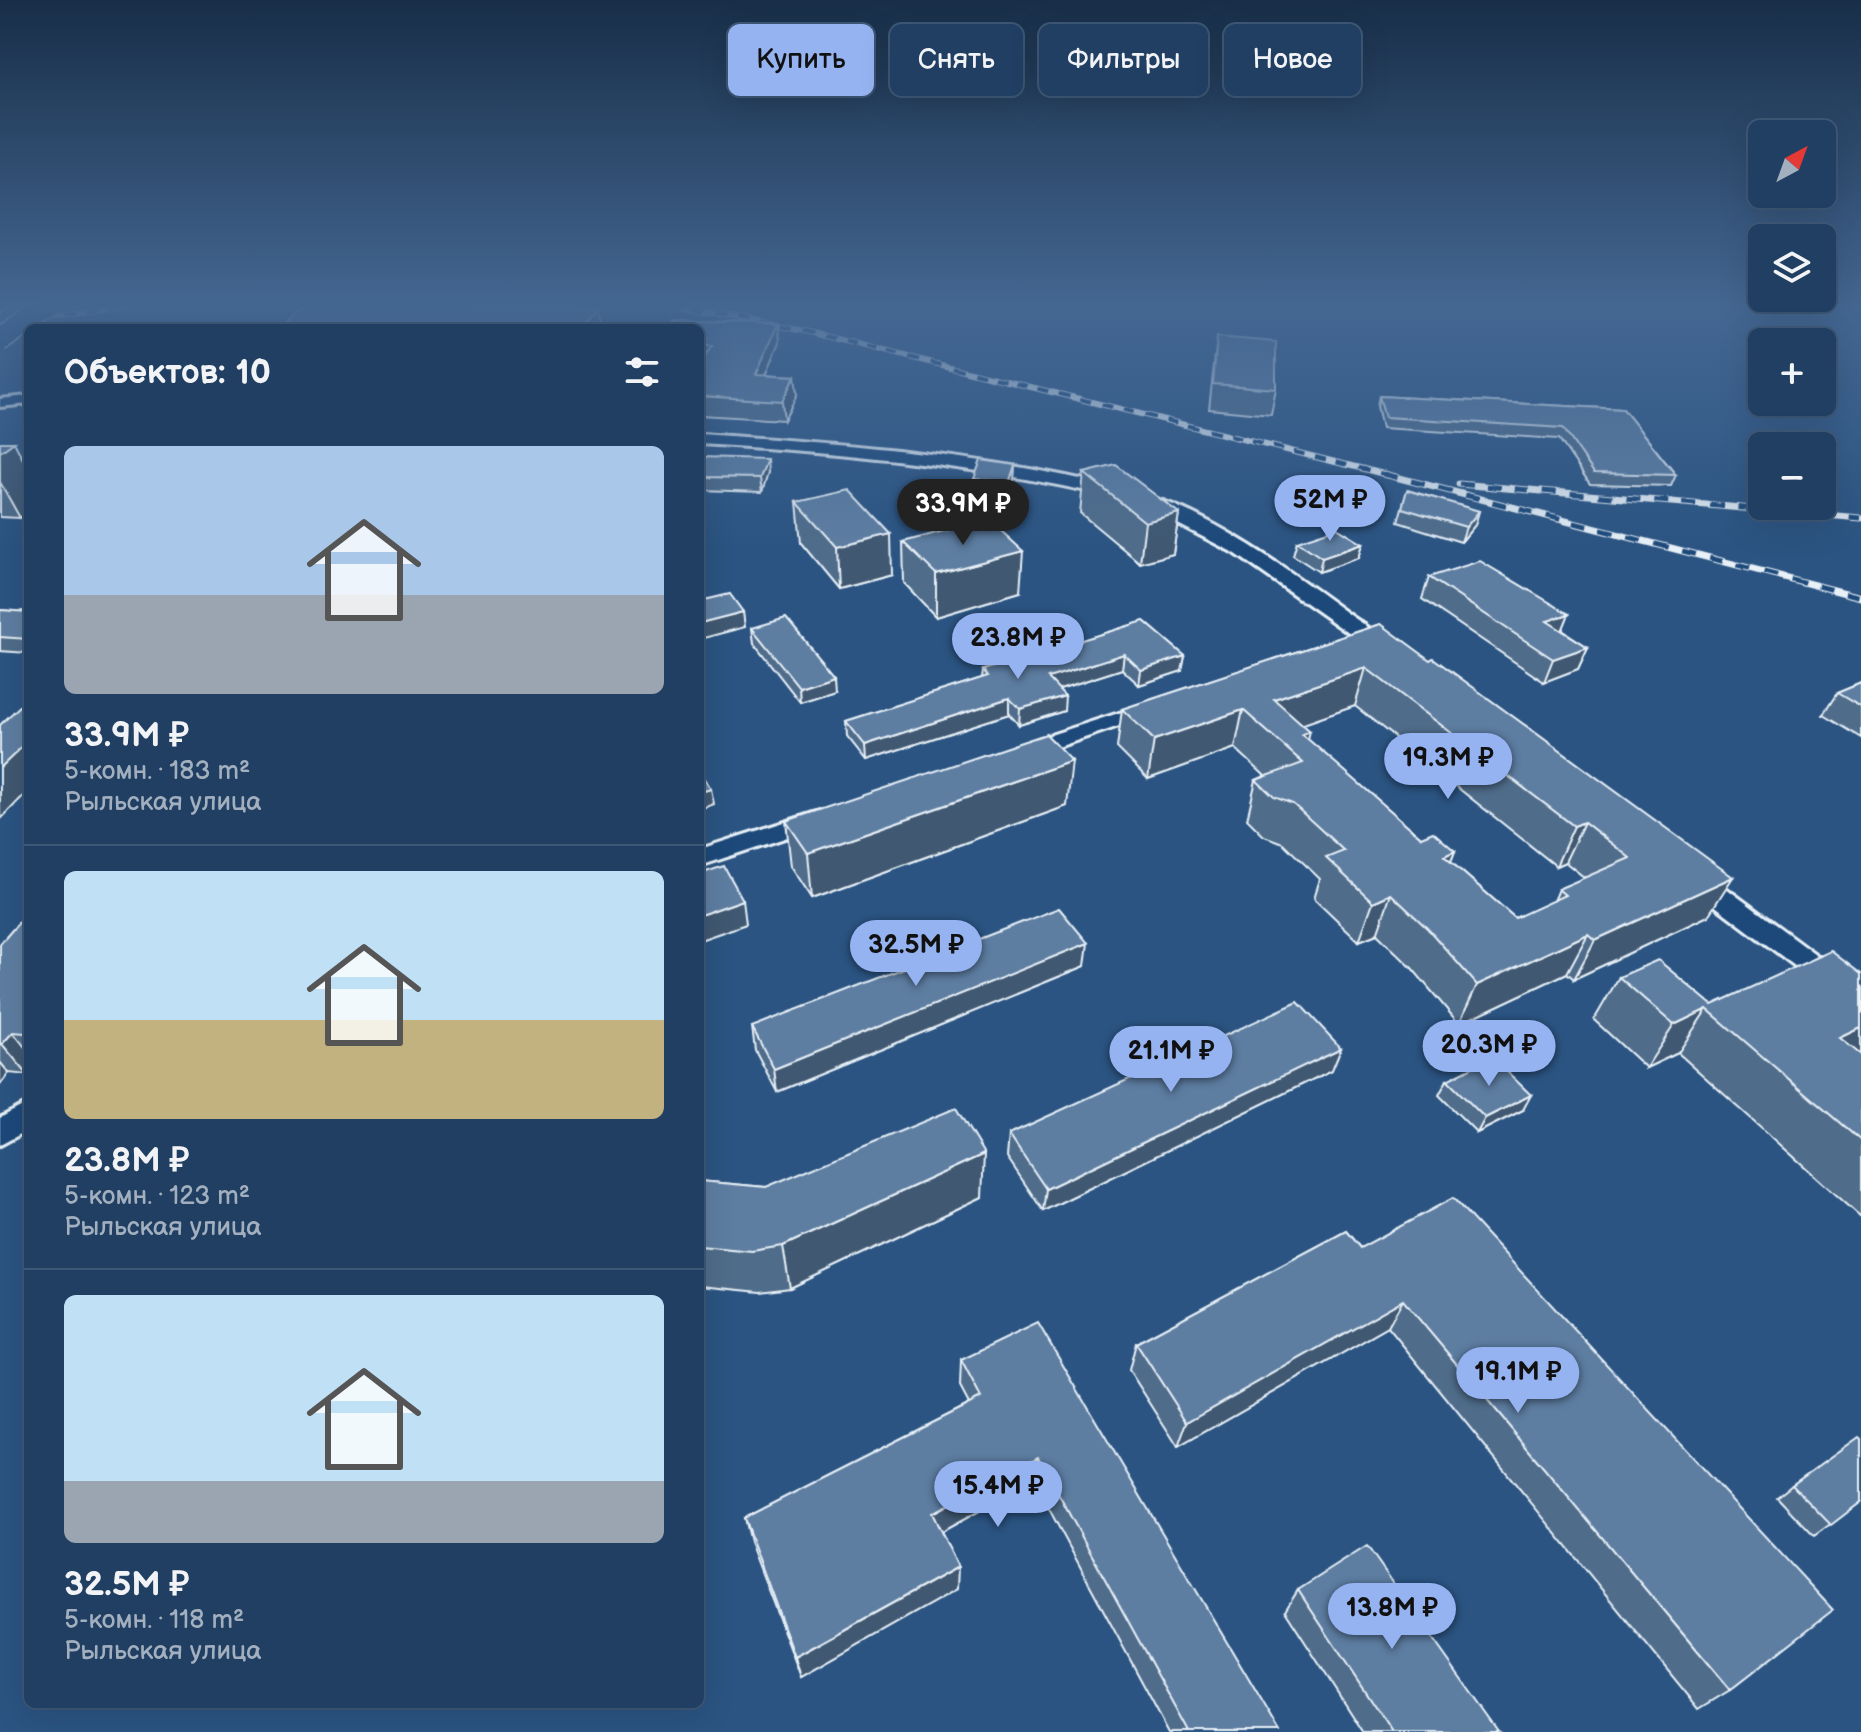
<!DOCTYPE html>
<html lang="ru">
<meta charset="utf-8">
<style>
body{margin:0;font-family:"Balsamiq Sans",sans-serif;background:#2d4a6b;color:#f1f3f6;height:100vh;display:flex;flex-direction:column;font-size:30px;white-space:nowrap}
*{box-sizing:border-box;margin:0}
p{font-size:26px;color:#a2afbe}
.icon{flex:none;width:44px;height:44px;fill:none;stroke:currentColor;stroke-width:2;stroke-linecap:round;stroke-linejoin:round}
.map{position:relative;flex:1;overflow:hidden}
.sheet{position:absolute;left:24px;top:324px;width:680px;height:1384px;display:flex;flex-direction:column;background:#203f62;border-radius:12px;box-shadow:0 8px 32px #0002,0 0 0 2px #3d5877}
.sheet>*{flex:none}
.banner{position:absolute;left:728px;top:24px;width:760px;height:72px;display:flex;gap:16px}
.needle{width:52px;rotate:41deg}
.tools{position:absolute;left:1748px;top:120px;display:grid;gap:16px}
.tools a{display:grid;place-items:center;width:88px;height:88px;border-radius:12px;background:#203f62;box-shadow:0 8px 32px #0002,0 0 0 2px #3d5877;font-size:40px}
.price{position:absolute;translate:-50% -68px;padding:0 18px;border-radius:28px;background:#95b2f1;color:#111;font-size:26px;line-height:52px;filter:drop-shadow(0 2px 4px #0008)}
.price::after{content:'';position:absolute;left:50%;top:48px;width:24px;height:18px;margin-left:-12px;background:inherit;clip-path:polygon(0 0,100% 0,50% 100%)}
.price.active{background:#222;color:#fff}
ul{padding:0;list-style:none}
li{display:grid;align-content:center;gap:16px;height:424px;padding:0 40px}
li+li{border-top:2px solid #3d5877}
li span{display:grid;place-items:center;height:248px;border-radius:12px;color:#555}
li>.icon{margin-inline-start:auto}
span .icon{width:144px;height:144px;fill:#fffc;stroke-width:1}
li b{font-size:34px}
h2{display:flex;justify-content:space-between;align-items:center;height:96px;padding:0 40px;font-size:34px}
.tag{padding:0 28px;border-radius:12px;background:#203f62;box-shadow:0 8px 32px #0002,0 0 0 2px #3d5877;font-size:28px;line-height:72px}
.tag.active{background:#95b2f1;color:#111}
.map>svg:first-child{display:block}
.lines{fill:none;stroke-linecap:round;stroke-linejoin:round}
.minor-casing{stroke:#e8f1f8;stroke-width:6}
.secondary-casing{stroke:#e8f1f8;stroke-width:6}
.minor{fill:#1f4a7a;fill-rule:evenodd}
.secondary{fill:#1f4a7a;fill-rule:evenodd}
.tram{stroke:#e8f1f8;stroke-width:2}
.rail-far1-casing{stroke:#e8f1f8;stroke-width:6}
.rail-casing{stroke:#e8f1f8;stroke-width:7}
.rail-far1{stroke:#1f4a7a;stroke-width:4;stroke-dasharray:11;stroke-linecap:butt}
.rail{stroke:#1f4a7a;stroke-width:5;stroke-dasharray:14;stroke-linecap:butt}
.secondary-bridge-casing{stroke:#e8f1f8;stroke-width:26;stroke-linecap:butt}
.secondary-bridge{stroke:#1f4a7a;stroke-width:22}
.wall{fill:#506c8a;stroke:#e8f1f8;stroke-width:2;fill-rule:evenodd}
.shaded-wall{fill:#415871;stroke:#e8f1f8;stroke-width:2}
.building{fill:#5d7da1;stroke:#e8f1f8;stroke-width:2;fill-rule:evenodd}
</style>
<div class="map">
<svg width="1861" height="1732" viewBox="0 0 1861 1732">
<rect width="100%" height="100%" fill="#2b5482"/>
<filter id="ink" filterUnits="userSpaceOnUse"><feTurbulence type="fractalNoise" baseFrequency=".0125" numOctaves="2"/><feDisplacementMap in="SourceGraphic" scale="16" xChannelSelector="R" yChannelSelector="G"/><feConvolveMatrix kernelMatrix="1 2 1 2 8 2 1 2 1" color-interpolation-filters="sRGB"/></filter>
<g filter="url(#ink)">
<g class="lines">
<!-- minor casing -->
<g class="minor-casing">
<g id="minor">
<path d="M28 396V404L0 407V399Z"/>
<path d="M700 434C841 443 982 454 1119 488L1121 492 1113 497C977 465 839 452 700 444Z"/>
<path d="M1149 497C1210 512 1298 577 1350 615 1364 625 1383 635 1394 649L1391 653H1377L1236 554 1143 506 1141 502 1143 498Z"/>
<path d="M1150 703 1160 709 1157 713 1029 757H1013L1010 752 1013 747Z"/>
<path d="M819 811 827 814 831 819 827 824 700 866V849Z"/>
<path d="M1694 869 1703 871 1861 988V1012L1852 1009 1685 883 1682 877 1685 871Z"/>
<path d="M28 1103V1130L0 1145V1118Z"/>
</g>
</g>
<!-- secondary casing -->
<g class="secondary-casing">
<path id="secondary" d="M15 305H38L0 329V314Z"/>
</g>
<!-- minor -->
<use href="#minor" class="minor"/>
<!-- secondary -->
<use href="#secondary" class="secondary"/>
<!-- tram -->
<path class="tram" d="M0 333 42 305"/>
<!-- rail-far1 casing -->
<g class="rail-far1-casing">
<g id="rail-far1">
<path d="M673 305 804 331 1392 476"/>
<path d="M0 327 125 305"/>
</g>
</g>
<!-- rail casing -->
<g class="rail-casing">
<g id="rail">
<path d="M1384 474 1861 597"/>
<path d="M1459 484 1861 518"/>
</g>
</g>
<!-- rail-far1 -->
<use href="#rail-far1" class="rail-far1"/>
<!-- rail -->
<use href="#rail" class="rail"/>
<!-- secondary-bridge casing -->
<g class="secondary-bridge-casing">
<path id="secondary-bridge" d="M0 340 52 305"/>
</g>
<!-- secondary-bridge -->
<use href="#secondary-bridge" class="secondary-bridge"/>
</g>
<!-- wall -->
<g class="wall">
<path d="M674 320 778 324 780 342 766 374 795 376 797 395 784 420 700 415V364L705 357 704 354 700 351V328H675Z"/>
<path d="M1217 337 1276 389 1271 415 1209 409Z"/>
<path d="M1379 396 1623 409 1676 475 1671 486 1590 484 1559 439 1382 428 1377 406Z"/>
<path d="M0 442 20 518 0 517Z"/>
<path d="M700 457 768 472 762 492 700 490Z"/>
<path d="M1015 465 1014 479 1008 497 974 493V479Z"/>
<path d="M1084 473 1179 513 1173 554 1140 563 1080 513Z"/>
<path d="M1407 490 1479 511 1475 525 1461 542 1398 522Z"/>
<path d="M797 502 892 575 839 589 801 543Z"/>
<path d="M1297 541 1363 544 1359 558 1319 572 1293 555Z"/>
<path d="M903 542 1020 592 936 617 904 583Z"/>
<path d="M1429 577 1562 630 1588 647 1578 669 1544 682 1422 599Z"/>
<path d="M0 610 28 612V653L0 651Z"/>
<path d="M1144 621 1185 656 1182 671 1139 685 1122 669 1059 689 1064 711 1019 725 1009 714 866 760 847 736 846 721 982 678 983 670Z"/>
<path d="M1381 624 1708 916 1574 979 1567 973 1459 1024 1412 968 1377 934 1359 941 1314 898 1320 879 1283 843 1264 836 1247 819 1256 780 1265 776 1235 748 1148 779 1117 748 1122 709ZM1355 706 1556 866 1565 862 1585 878 1558 889 1553 901 1515 918 1451 862 1455 851 1421 837 1308 740 1302 724Z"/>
<path d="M752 628 835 691 800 702 754 643Z"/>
<path d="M1861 683V738L1823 715 1837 693Z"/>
<path d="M1067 806 812 898 791 866 786 821Z"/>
<path d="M28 912V1075L9 1073 0 1085V944Z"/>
<path d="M1085 966 777 1092 755 1050 752 1027Z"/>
<path d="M1619 977 1712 1005 1861 1055V1217L1678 1053 1646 1068 1594 1020Z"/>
<path d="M1332 1070 1043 1211 1007 1157 1009 1134Z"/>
<path d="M1447 1080 1523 1110 1477 1133 1439 1095Z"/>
<path d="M700 1181 766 1187 982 1197 790 1288 760 1292 700 1286Z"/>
<path d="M1346 1231 1730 1690 1699 1709 1388 1327 1178 1447 1129 1370 1136 1343Z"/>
<path d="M961 1360 1280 1732H1169L1034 1481 941 1532 957 1589 801 1677 750 1542 744 1518 969 1404 960 1387Z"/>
<path d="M1792 1485 1861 1502 1814 1536 1777 1497Z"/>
<path d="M1298 1590 1499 1732H1363L1285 1611Z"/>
</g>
<!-- shaded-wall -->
<g class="shaded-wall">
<path d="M598 307 601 326 600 328H582Z"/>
<path d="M778 324 780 342 758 393 756 374Z"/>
<path d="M795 376 797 395 784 420 782 401Z"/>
<path d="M14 442 28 469V511L20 518 0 482V452Z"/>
<path d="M767 459 768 472 762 492 760 478Z"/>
<path d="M1015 465 1014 479 1008 497 1009 483Z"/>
<path d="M1479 511 1475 525 1461 542 1466 527Z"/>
<path d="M1179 513 1173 554 1140 563 1145 522Z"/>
<path d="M891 534 892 575 839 589 837 547Z"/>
<path d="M1363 544 1359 558 1319 572 1322 558Z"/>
<path d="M1023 551 1020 592 936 617V574Z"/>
<path d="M743 612 745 627 700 639V623Z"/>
<path d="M1569 614 1560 636 1547 621Z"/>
<path d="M1588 647 1578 669 1544 682 1553 659Z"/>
<path d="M1124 654 1122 669 1047 693 1048 678Z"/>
<path d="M1185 656 1182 671 1139 685 1141 670Z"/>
<path d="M1366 668 1355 706 1272 735 1274 699Z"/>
<path d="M834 676 835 691 800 702 799 687Z"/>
<path d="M1065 696 1064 711 1019 725 1020 709Z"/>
<path d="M1009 698V714L866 760 865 745Z"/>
<path d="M1243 710 1235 748 1148 779 1154 740Z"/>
<path d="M1310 731 1302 762V734Z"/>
<path d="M28 741V791L0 820V768Z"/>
<path d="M1072 761 1067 806 812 898 808 853Z"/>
<path d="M711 789 714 804 700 809V792Z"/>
<path d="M1584 822 1565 862 1556 866 1574 826Z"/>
<path d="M1455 851 1439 891 1444 856Z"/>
<path d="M1733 877 1708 916 1574 979 1595 940Z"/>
<path d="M1391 894 1377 934 1359 941 1373 902Z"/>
<path d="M743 900 746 924 700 940V915Z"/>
<path d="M1588 934 1567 973 1459 1024 1477 985Z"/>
<path d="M1088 943 1085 966 777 1092 774 1069Z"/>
<path d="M1707 1009 1678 1053 1646 1068 1674 1025Z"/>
<path d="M1861 1028V1053L1805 1082 1840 1038Z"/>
<path d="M13 1032 28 1051V1075L2 1044Z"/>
<path d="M1341 1048 1332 1070 1043 1211 1046 1189Z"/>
<path d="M0 1062 9 1073 0 1085Z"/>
<path d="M1531 1095 1523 1110 1477 1133 1485 1118Z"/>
<path d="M984 1154 982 1197 790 1288 783 1246Z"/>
<path d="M1403 1300 1388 1327 1178 1447 1187 1422Z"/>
<path d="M1038 1457 1034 1481 932 1537V1513Z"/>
<path d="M958 1567 957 1589 801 1677 795 1657Z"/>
</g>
<!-- building -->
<g class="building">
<path d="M305 305H519L598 307 582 328H278Z"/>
<path d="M674 320 778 324 756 374 795 376 782 401 700 396V364L712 346H703L707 338 700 334V328H688Z"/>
<path d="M1217 337 1276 342V389L1213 384Z"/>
<path d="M1379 396 1623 409 1676 475 1594 473 1563 428 1385 417Z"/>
<path d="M0 442H14L0 452Z"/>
<path d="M700 457 767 459 760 478 700 477Z"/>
<path d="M981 460 1015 465 1009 483 974 479Z"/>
<path d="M1116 465 1179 513 1145 522 1084 473Z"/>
<path d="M850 490 891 534 837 547 797 502Z"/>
<path d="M1407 490 1479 511 1466 527 1402 508Z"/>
<path d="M988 519 1023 551 936 574 903 542Z"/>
<path d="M1337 528 1363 544 1322 558 1297 541Z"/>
<path d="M1480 561 1569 614 1547 621 1588 647 1553 659 1429 577Z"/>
<path d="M730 594 743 612 700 623V601Z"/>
<path d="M0 610 28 612V639L0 637Z"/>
<path d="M786 618 834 676 799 687 752 628Z"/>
<path d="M1144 621 1185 656 1141 670 1124 654 1048 678 1065 696 1020 709 1009 698 865 745 846 721 988 676 983 670Z"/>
<path d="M1381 624 1430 660 1433 658 1733 877 1595 940 1588 934 1477 985 1428 929 1391 894 1373 902 1326 858 1344 851 1293 804 1274 797 1256 780 1303 763 1243 710 1154 740 1122 709ZM1366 668 1574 826 1584 822 1630 858 1558 889 1565 895 1515 918 1444 856 1455 851 1433 832 1421 837 1302 734 1310 731 1274 699Z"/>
<path d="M1861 683V707L1837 693Z"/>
<path d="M28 698V741L0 768V725Z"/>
<path d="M1046 734 1072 761 808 853 786 821Z"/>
<path d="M700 770 711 789 700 792Z"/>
<path d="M724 866 743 900 700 915V874Z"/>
<path d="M1059 908 1088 943 774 1069 752 1027Z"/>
<path d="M28 912V1029L25 1033 13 1032 2 1044H0V944Z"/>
<path d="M1831 951 1861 974V1028L1840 1038 1861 1055V1141L1707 1009 1674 1025 1619 977 1658 960 1712 1005Z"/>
<path d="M1298 1002 1341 1048 1046 1189 1009 1134Z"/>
<path d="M1492 1057 1531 1095 1485 1118 1447 1080Z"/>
<path d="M956 1108 984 1154 783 1246 752 1251 700 1246V1181L766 1187Z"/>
<path d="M1453 1198 1833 1610 1730 1690 1403 1300 1187 1422 1136 1343 1346 1231 1360 1248Z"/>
<path d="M1038 1323 1280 1732H1189L1038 1457 932 1513 958 1567 795 1657 744 1518 981 1398 961 1360Z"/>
<path d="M1859 1437 1861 1439V1502L1831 1525 1792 1485Z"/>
<path d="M1367 1546 1499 1732H1392L1298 1590Z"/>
</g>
</g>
<!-- sky -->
<linearGradient id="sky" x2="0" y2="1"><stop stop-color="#182e48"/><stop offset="0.56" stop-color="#446792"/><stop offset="1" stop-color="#446792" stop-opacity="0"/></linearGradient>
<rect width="1861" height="547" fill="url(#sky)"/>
</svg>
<div class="tools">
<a><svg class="needle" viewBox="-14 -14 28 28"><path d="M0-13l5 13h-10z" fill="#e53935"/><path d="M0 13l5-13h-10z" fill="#a2afbe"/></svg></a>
<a><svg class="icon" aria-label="layers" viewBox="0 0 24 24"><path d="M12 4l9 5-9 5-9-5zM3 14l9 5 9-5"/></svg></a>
<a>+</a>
<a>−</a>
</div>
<b class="price" style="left:1330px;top:543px">52M ₽</b>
<b class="price active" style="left:963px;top:547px">33.9M ₽</b>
<b class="price" style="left:1018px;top:681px">23.8M ₽</b>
<b class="price" style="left:1448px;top:801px">19.3M ₽</b>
<b class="price" style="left:916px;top:988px">32.5M ₽</b>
<b class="price" style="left:1489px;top:1088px">20.3M ₽</b>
<b class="price" style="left:1171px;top:1094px">21.1M ₽</b>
<b class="price" style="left:1518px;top:1415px">19.1M ₽</b>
<b class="price" style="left:998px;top:1529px">15.4M ₽</b>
<b class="price" style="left:1392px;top:1651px">13.8M ₽</b>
<div class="banner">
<a class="tag active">Купить</a>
<a class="tag">Снять</a>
<a class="tag">Фильтры</a>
<a class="tag">Новое</a>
</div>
<section class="sheet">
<h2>Объектов: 10<svg class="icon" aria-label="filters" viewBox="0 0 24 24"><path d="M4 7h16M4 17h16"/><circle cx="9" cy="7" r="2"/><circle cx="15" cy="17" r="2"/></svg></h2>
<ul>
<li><span style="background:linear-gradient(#a9c7e8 60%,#9aa5b1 0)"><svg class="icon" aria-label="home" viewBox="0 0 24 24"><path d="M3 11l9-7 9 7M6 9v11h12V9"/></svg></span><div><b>33.9M ₽</b><p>5-комн. · 183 m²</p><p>Рыльская улица</p></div></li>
<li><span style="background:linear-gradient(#bfe0f5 60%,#c2b280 0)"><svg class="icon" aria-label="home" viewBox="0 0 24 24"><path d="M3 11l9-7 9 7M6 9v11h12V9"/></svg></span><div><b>23.8M ₽</b><p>5-комн. · 123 m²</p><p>Рыльская улица</p></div></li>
<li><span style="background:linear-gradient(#bfe0f5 75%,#9aa5b1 0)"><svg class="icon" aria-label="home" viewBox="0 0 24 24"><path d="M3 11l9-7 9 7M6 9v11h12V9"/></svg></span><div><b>32.5M ₽</b><p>5-комн. · 118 m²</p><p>Рыльская улица</p></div></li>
</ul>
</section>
</div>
